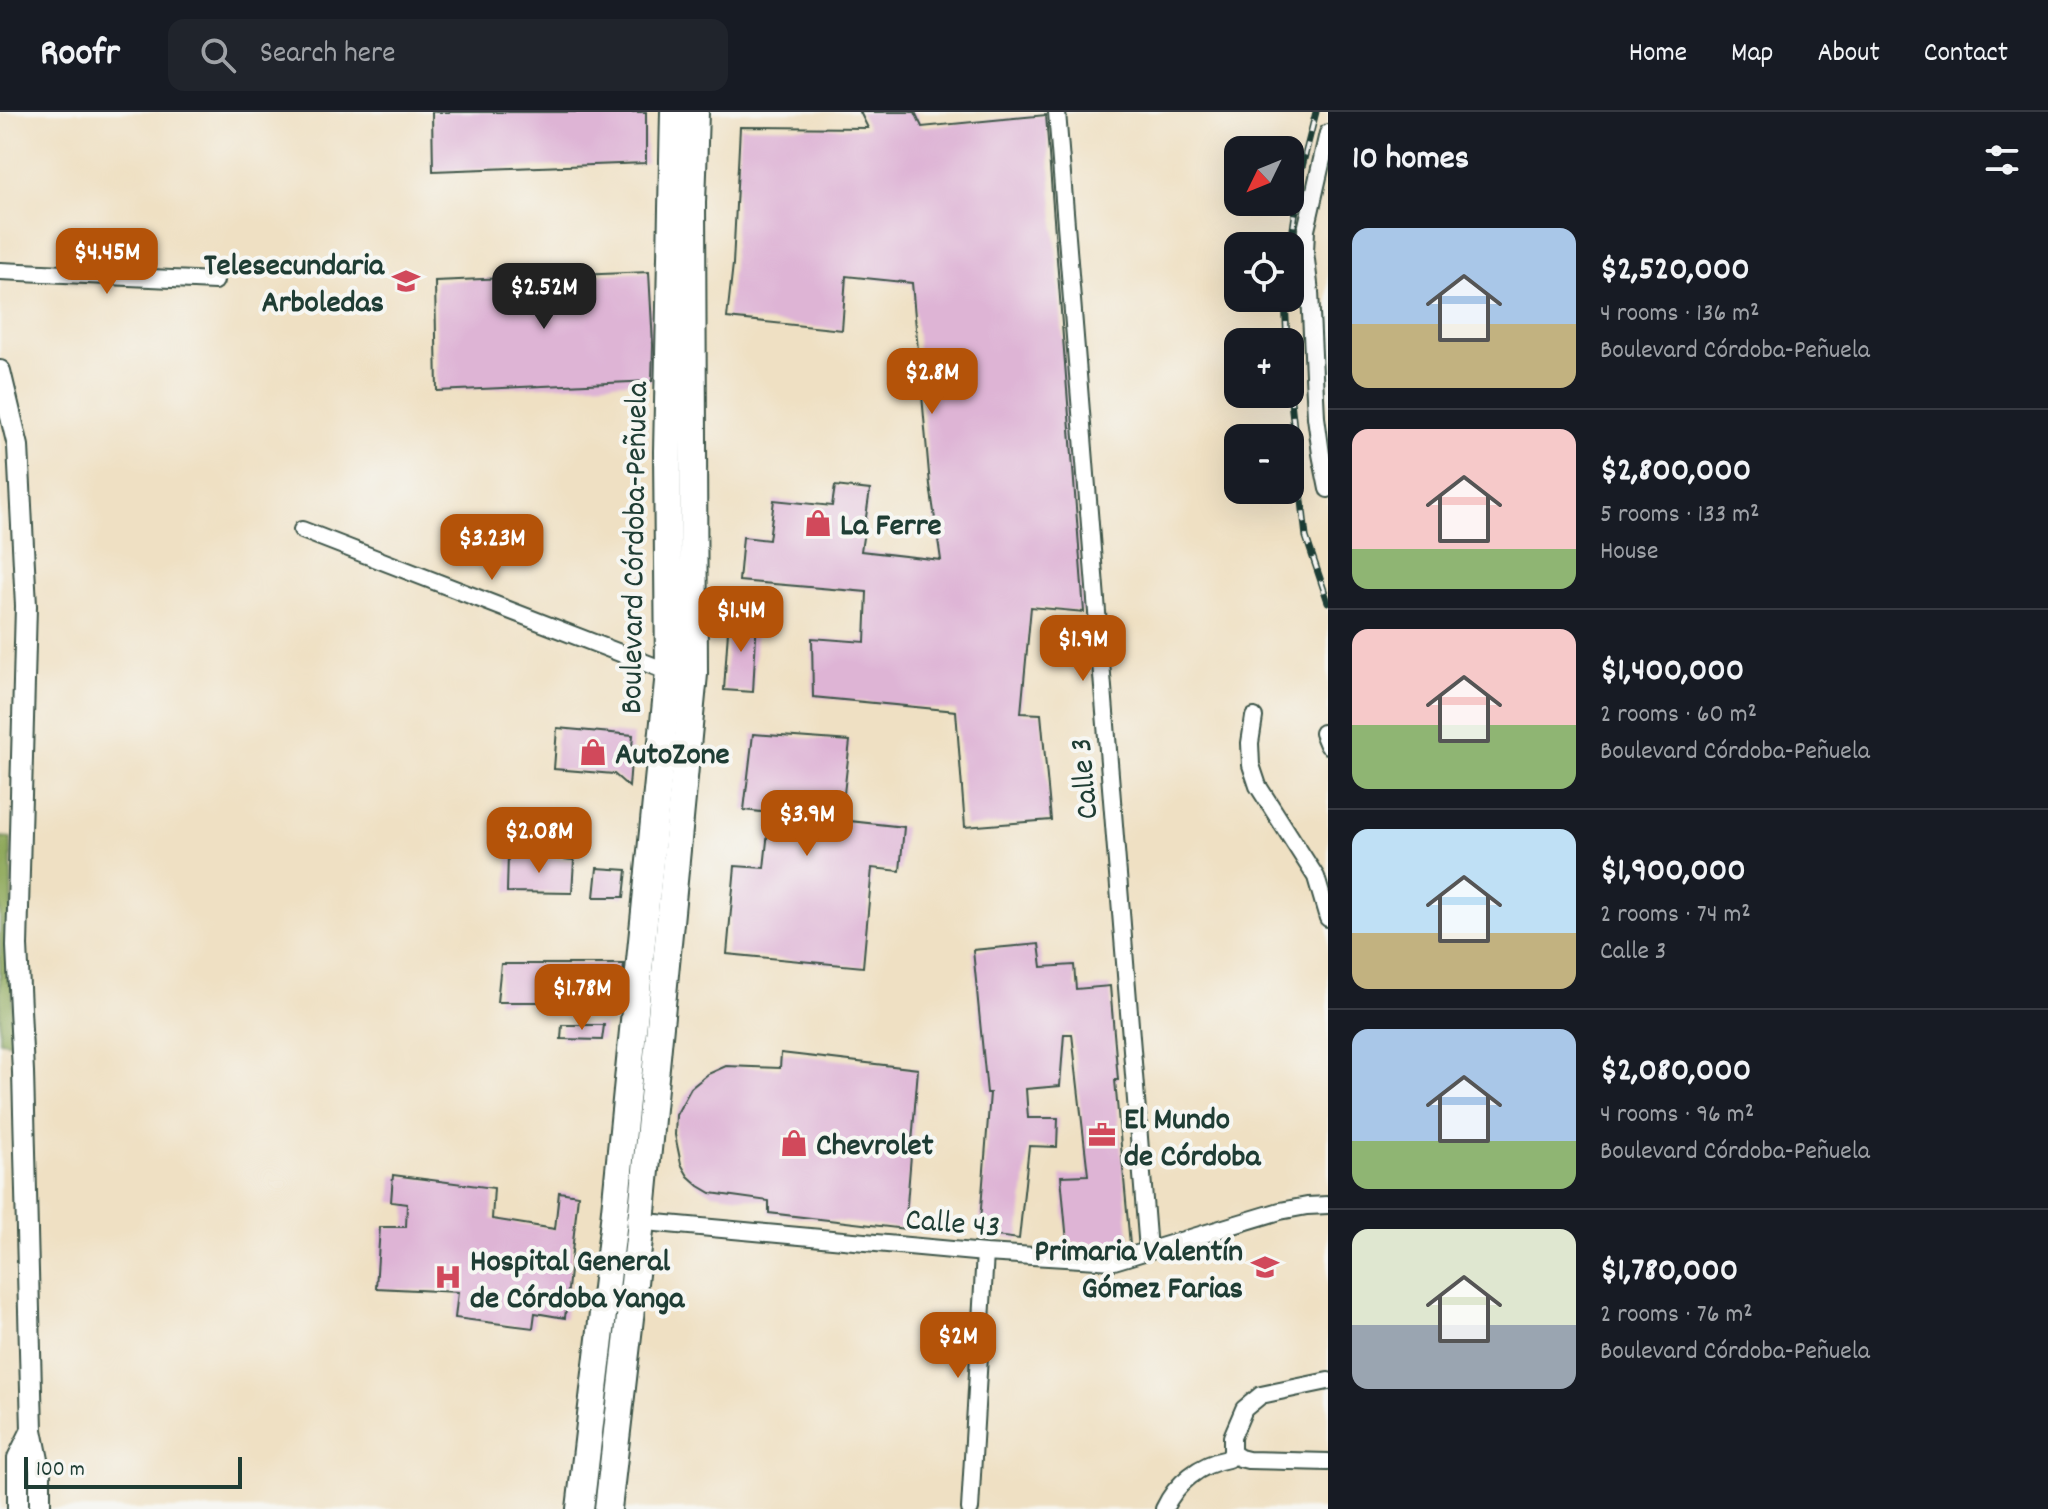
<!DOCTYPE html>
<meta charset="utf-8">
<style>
body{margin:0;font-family:Dekko,sans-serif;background:#20242c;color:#f1f3f6;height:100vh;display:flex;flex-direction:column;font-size:30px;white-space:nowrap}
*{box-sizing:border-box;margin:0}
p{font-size:26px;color:#9ea1a6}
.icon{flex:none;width:44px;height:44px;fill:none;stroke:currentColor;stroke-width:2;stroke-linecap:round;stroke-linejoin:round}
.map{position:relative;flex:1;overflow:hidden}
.panel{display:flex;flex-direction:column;background:#171b24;width:720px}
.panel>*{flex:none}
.needle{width:52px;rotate:227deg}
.buttons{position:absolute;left:1224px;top:24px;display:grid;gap:16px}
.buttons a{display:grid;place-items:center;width:80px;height:80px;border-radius:16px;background:#171b24;box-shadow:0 8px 32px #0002;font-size:40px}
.scale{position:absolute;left:24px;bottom:20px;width:218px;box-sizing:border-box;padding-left:8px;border:4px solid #1f3d34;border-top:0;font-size:22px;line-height:28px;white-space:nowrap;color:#1f3d34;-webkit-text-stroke:6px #f6f6f2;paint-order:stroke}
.price{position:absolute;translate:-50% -68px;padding:0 18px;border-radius:16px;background:#b45309;color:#fff;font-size:26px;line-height:52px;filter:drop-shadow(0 2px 4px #0008)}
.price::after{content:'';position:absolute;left:50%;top:48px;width:24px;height:18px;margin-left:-12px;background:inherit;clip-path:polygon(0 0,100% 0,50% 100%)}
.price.current{background:#222;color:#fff}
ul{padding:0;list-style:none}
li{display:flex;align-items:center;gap:24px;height:200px;padding:0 24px}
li+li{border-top:2px solid #363941}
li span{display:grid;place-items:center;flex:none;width:224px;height:160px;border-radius:16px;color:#555}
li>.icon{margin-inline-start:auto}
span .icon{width:96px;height:96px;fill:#fffc;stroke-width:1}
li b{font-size:34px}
h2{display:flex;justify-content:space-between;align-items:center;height:96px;padding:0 24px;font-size:34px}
header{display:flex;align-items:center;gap:48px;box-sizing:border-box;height:112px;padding:0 40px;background:#171b24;border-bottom:2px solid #363941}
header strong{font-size:38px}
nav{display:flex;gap:44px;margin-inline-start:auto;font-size:28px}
.search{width:560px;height:72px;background:#20242c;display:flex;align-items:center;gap:20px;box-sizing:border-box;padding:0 28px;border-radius:16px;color:#9ea1a6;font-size:30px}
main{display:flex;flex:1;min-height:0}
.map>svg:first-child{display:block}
.forest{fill:#8fa95b;stroke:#577348;stroke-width:2}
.building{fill:#deb4d5}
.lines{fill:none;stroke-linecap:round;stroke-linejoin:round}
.minor-casing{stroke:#3e5549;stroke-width:20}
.tertiary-casing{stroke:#3e5549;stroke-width:24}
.primary-casing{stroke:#3e5549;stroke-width:30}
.minor{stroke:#fff;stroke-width:16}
.tertiary{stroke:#fff;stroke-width:20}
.primary{stroke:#fff;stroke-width:26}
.rail-casing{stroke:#1f3d34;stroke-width:7}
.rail{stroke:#f6f6f2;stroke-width:4;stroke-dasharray:12;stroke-linecap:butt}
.labels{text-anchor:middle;stroke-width:8;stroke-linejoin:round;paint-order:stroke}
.poi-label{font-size:32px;font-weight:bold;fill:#1f3d34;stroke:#f6f6f2;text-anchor:start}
.street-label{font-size:32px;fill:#1f3d34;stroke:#f6f6f2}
</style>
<header>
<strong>Roofr</strong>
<div class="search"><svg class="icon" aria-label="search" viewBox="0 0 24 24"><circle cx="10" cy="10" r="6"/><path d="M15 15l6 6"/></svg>Search here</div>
<nav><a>Home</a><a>Map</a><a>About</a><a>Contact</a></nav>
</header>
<main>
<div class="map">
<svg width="1328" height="1397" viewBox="0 0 1328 1397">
<rect width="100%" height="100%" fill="#f6f6f2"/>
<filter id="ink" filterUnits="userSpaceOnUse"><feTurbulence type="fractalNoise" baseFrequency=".0125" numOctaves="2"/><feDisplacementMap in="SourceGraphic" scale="16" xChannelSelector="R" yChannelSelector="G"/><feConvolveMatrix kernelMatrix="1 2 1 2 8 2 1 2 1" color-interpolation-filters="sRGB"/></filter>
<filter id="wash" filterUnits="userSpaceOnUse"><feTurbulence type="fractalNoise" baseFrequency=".006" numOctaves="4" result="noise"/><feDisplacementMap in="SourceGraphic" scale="32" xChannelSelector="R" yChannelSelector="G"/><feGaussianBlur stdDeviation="1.8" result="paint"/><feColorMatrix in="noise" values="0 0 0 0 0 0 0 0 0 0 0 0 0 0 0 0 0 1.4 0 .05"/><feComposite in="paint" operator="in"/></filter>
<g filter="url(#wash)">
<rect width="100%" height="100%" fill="#efe0c3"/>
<!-- forest -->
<path class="forest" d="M0 725 11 726 13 931 0 929Z"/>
<g id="blocks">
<!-- building -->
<g class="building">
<path d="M432 0H646V51L433 59Z"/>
<path d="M860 0H915L922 15 1046 3 1084 500 1031 495 1021 601 1041 602 1051 708 965 715 956 599 813 585 812 526 865 530 867 480 739 469 743 425 769 428 774 388 832 394 835 374 870 378 861 439 941 448 930 373 912 171 846 164 842 218 727 206 733 152 740 15 868 16Z"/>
<path d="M649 160 653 233 652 269 437 279 435 169Z"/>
<path d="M729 504 757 505 753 580 724 578Z"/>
<path d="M557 616 633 623 629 675 614 662 554 657Z"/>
<path d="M753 622 850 629 841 708 904 715 900 759 872 756 863 855 727 842 735 754 764 756 770 701 744 698Z"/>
<path d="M508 742 574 748 572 781 507 780Z"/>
<path d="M597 756 627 758 624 785H594Z"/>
<path d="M1039 832 1042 855 1074 853 1076 877 1110 874 1118 968H1115L1130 1133 1126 1134 1067 1130 1061 1064 1088 1063 1072 922H1064L1060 974 1026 977 1028 1006H1058L1057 1035 1029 1034 1019 1127 979 1122 990 981H987L973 838Z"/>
<path d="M501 852H624L620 890H497Z"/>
<path d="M562 913H604L602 928 561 927Z"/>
<path d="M781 941 918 957 905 1117 769 1101V1089L711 1081 699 1074 688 1064 681 1052 675 1023 676 1003 691 976 708 962 726 954 780 956Z"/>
<path d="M393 1063 494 1076 492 1107 555 1117 559 1080 578 1083 565 1206 535 1201 533 1216 455 1206 458 1180 376 1176 380 1115H406L407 1092 391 1090Z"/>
</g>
</g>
</g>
<g filter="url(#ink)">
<use href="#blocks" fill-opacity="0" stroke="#3e5549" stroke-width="2"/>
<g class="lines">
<!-- minor casing -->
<g class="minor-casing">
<g id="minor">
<path d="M1057 0 1148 1138"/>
<path d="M1328 21 1306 118 1305 140 1310 180 1316 305 1321 342 1328 377"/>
<path d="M0 159 215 169"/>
<path d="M302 418 669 560"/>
<path d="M1254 605 1250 631 1251 653 1258 674 1316 765 1328 806"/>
<path d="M1323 621 1328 633"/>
<path d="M635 1109 985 1141 1114 1149 1280 1099 1307 1094 1328 1093"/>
<path d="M1232 1341 1240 1346 1248 1348 1328 1350"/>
<path d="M970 1397 985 1141"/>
<path d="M1164 1397C1176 1371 1200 1352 1228 1347L1232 1341V1325L1244 1297 1261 1283 1328 1269"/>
</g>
</g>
<!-- tertiary casing -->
<g class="tertiary-casing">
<g id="tertiary">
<path d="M0 259 18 334 26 494 17 834 23 960 32 1318 40 1358V1397"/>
<path d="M18 1397V1346L32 1318"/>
</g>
</g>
<!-- primary casing -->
<g class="primary-casing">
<g id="primary">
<path d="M580 1397 614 1108 669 560 667 340 674 0"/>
<path d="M608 1397 641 1110 694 562 692 91 695 0"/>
</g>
</g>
<!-- minor -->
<use href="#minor" class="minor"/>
<!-- tertiary -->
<use href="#tertiary" class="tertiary"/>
<!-- primary -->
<use href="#primary" class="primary"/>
<!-- rail casing -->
<g class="rail-casing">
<g id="rail">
<path d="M1290 138 1302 55 1316 0"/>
<path d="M1285 186 1287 230"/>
<path d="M1290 280 1306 425 1328 490"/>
</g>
</g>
<!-- rail -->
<use href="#rail" class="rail"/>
</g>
</g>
<!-- icons -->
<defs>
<g id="school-bare" transform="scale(2.16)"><path d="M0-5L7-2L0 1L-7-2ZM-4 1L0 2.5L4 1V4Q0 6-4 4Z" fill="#d1495b" stroke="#f6f6f2" stroke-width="2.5" paint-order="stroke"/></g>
<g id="shop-bare" transform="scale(2.16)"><path d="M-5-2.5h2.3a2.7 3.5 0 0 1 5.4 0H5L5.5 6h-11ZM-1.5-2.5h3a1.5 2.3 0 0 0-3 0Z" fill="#d1495b" stroke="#f6f6f2" stroke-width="2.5" paint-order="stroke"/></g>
<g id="office-bare" transform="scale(2.16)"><path d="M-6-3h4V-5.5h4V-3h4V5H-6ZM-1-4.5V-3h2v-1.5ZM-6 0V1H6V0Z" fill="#d1495b" stroke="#f6f6f2" stroke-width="2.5" paint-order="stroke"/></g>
<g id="hospital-bare" transform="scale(2.16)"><path d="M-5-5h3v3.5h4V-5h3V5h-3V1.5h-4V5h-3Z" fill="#d1495b" stroke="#f6f6f2" stroke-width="2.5" paint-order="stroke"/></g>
</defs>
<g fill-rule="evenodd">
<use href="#school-bare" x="406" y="169"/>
<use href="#shop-bare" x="818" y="411"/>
<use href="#shop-bare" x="593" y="640"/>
<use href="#office-bare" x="1102" y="1023"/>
<use href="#shop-bare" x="794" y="1031"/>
<use href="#school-bare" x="1265" y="1155"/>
<use href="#hospital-bare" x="448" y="1165"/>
</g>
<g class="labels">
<!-- poi labels -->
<g class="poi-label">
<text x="384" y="162" text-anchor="end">Telesecundaria<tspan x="384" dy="37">Arboledas</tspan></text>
<text x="840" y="422">La Ferre</text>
<text x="615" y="651">AutoZone</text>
<text x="1124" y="1016">El Mundo<tspan x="1124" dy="37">de Córdoba</tspan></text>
<text x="816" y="1042">Chevrolet</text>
<text x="1243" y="1148" text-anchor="end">Primaria Valentín<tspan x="1243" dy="37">Gómez Farias</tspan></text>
<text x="470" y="1158">Hospital General<tspan x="470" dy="37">de Córdoba Yanga</tspan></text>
</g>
<!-- street labels -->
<g class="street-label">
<text transform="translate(632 436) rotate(-89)" y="11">Boulevard Córdoba-Peñuela</text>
<text transform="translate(1082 667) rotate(-95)" y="11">Calle 3</text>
<text transform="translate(953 1109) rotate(5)" y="11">Calle 43</text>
</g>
</g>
</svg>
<div class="buttons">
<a><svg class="needle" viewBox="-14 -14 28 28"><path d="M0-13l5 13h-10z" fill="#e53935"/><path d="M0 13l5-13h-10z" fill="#9ea1a6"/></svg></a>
<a><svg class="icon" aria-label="locate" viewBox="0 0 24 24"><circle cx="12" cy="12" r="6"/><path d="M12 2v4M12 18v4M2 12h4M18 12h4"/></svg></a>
<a>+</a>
<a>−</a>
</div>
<div class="scale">100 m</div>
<b class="price" style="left:107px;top:184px">$4.45M</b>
<b class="price current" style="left:544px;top:219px">$2.52M</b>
<b class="price" style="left:932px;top:304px">$2.8M</b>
<b class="price" style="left:492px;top:470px">$3.23M</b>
<b class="price" style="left:741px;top:542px">$1.4M</b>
<b class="price" style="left:1083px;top:571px">$1.9M</b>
<b class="price" style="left:807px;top:746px">$3.9M</b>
<b class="price" style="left:539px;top:763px">$2.08M</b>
<b class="price" style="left:582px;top:920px">$1.78M</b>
<b class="price" style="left:958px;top:1268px">$2M</b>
</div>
<section class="panel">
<h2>10 homes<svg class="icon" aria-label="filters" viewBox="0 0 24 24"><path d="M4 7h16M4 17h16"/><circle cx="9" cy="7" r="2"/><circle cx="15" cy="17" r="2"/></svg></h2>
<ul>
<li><span style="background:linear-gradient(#a9c7e8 60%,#c2b280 0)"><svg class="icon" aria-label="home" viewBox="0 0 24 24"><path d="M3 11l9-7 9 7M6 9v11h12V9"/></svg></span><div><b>$2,520,000</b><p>4 rooms · 136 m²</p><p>Boulevard Córdoba-Peñuela</p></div></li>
<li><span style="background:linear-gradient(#f6c9c9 75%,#8fb573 0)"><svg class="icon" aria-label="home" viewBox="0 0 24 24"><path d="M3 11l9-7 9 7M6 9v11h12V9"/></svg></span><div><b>$2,800,000</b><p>5 rooms · 133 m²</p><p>House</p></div></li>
<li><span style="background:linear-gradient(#f6c9c9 60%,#8fb573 0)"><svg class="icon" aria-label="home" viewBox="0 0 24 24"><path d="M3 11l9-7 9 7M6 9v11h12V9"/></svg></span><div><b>$1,400,000</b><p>2 rooms · 60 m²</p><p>Boulevard Córdoba-Peñuela</p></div></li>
<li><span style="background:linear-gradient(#bfe0f5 65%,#c2b280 0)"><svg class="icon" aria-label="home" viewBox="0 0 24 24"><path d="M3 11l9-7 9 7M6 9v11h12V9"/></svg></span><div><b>$1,900,000</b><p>2 rooms · 74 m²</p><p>Calle 3</p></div></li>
<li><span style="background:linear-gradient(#a9c7e8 70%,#8fb573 0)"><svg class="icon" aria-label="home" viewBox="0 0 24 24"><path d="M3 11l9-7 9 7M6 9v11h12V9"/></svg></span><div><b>$2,080,000</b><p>4 rooms · 96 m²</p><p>Boulevard Córdoba-Peñuela</p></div></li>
<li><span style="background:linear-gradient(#dfe7d0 60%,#9aa5b1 0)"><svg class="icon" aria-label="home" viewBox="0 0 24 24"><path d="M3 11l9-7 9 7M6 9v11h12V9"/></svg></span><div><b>$1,780,000</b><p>2 rooms · 76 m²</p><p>Boulevard Córdoba-Peñuela</p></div></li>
</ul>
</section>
</main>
